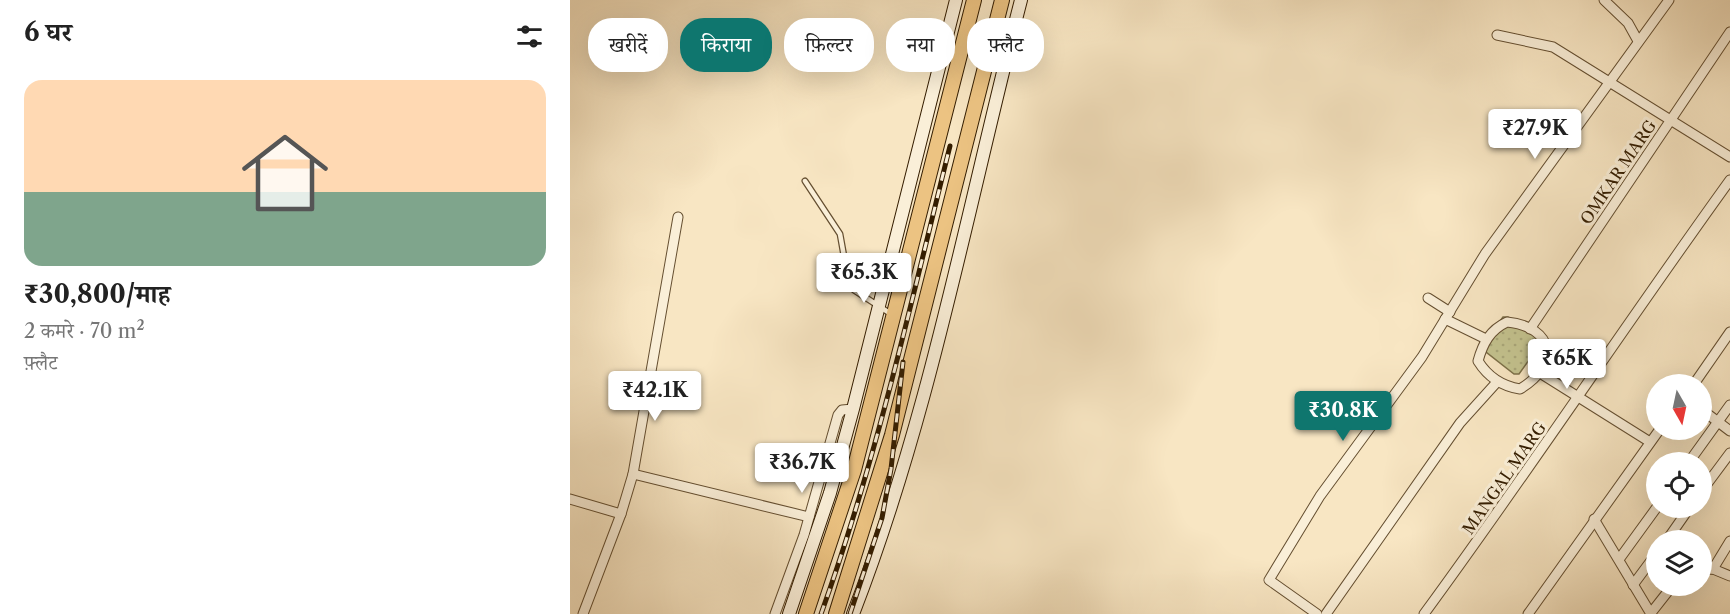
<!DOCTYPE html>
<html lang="hi">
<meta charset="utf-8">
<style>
body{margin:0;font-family:"Libre Caslon Text","Noto Serif Devanagari",serif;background:#f6f6f6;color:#222;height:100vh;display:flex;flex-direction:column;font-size:22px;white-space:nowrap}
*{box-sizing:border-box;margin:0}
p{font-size:20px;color:#767676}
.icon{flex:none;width:33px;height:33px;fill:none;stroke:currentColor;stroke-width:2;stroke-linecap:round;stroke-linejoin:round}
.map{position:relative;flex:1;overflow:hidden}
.details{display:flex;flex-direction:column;background:#fff;width:570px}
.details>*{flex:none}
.banner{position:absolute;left:18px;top:18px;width:570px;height:54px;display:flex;gap:12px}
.needle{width:39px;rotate:171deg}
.controls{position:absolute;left:1076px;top:374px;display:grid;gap:12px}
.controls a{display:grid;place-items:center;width:66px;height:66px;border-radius:50%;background:#fff;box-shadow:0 6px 24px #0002;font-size:30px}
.price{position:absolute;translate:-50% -51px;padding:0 14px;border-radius:6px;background:#fff;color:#222;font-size:20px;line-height:39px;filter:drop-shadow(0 2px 3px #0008)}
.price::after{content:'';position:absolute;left:50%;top:36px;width:18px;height:14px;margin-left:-9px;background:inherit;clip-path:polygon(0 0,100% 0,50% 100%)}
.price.current{background:#0f766e;color:#fff}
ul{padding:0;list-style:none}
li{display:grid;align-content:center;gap:12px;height:318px;padding:0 24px}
li span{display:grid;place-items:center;height:186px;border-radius:18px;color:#555}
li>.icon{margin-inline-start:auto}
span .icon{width:108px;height:108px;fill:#fffc;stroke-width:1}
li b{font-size:26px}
h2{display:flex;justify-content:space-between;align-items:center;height:72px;padding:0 24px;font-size:26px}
.pill{padding:0 21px;border-radius:24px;background:#fff;box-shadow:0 6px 24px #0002;font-size:21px;line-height:54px}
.pill.current{background:#0f766e;color:#fff}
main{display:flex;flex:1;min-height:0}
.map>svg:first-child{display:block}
.park{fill:url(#park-dots);stroke:#7c7048;stroke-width:1.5}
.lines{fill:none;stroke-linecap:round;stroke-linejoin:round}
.lane-casing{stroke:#654f31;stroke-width:7}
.street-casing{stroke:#654f31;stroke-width:11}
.secondary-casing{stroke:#341d00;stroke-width:14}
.primary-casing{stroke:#341d00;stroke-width:16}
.lane{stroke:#faefd8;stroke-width:4.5}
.street{stroke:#faefd8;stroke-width:9}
.secondary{stroke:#faefd8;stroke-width:12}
.primary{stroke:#ecc382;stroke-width:14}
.rail-casing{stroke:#341d00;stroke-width:5}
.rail{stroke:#faefd8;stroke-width:3;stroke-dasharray:9;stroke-linecap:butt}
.labels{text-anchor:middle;stroke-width:6;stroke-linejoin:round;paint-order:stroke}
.street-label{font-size:16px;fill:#341d00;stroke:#faefd8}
</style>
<main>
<section class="details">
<h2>6 घर<svg class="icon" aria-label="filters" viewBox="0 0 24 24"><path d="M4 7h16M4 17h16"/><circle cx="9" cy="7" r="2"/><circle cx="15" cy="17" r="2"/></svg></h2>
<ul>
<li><span style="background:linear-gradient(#ffd9b3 60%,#7fa58c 0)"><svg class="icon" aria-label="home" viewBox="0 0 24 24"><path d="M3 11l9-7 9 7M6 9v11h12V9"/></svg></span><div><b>₹30,800/माह</b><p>2 कमरे · 70 m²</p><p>फ़्लैट</p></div></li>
</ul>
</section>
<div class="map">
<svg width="1160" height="614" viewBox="0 0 1160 614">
<defs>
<pattern id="park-dots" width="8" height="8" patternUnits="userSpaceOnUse" patternTransform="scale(1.5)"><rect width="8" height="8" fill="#c4c38f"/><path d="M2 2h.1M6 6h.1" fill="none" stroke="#a9a77a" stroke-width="1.8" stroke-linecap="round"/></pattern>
</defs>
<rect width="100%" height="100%" fill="#f8e6c3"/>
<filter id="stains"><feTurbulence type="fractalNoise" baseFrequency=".00333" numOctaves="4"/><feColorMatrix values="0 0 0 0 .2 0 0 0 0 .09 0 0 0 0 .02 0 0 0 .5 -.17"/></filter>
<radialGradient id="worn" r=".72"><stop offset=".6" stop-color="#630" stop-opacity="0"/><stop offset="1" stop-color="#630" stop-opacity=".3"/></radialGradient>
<!-- park -->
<path class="park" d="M933 317H938L971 335 972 342 949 374H944L916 352 914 343Z"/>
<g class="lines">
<!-- lane casing -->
<g class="lane-casing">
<path id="lane" d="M235 181 270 234 277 273 284 290 321 314"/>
</g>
<!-- street casing -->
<g class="street-casing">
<g id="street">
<path d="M1034 0 1058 23 1068 41"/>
<path d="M927 35 983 47 1160 157"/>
<path d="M858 298 880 312"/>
<path d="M875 319 916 339"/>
<path d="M937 322C985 327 990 365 950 389 931 386 918 377 908 361 913 343 920 330 937 322Z"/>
<path d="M960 329 1160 32"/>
<path d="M970 373 1080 442"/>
<path d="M1124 384 1160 332"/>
<path d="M1131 409 1160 431"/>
<path d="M1119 462 1160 405"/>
<path d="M63 474 239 517"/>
<path d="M1131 492 1160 453"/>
<path d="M0 499 51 514"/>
<path d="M1024 519 1081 614"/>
<path d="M1097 540 1120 507"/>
<path d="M1050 558 1087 507"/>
<path d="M1143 569 1160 541"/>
<path d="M1131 570 1143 569 1160 576"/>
<path d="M1063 585 1086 554"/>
<path d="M1081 613 1103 585"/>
<path d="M13 614 51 514 63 474 108 217"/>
<path d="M205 614 234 535 268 415 272 410 283 409"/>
<path d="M747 614 699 580 750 496 852 357 915 254 1099 0"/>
<path d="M756 614 890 423 927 382"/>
<path d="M854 614C959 471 1056 324 1160 180"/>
<path d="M958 614 1090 429"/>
</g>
</g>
<!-- secondary casing -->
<g class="secondary-casing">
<g id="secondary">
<path d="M219 614 260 493 283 409 386 0"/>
<path d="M283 614C360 416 398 205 451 0"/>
</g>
</g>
<!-- primary casing -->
<g class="primary-casing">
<g id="primary">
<path d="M236 614 284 470 404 0"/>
<path d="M266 614 322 435 432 0"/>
</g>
</g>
<!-- lane -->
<use href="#lane" class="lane"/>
<!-- street -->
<use href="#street" class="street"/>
<!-- secondary -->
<use href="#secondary" class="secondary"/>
<!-- primary -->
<use href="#primary" class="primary"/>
<!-- rail casing -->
<g class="rail-casing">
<g id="rail">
<path d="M251 614C306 462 341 302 380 146"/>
<path d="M280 614 312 518 321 469 333 362"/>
</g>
</g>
<!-- rail -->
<use href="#rail" class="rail"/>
</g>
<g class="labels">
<!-- street labels -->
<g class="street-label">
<text transform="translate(1048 172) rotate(-56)" y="6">OMKAR MARG</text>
<text transform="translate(934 478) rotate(-55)" y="6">MANGAL MARG</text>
</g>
</g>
<rect width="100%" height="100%" filter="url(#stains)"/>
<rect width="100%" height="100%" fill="url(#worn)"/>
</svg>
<div class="controls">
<a><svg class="needle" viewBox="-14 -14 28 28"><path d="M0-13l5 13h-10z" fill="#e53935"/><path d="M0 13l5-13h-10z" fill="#767676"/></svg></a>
<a><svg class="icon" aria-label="locate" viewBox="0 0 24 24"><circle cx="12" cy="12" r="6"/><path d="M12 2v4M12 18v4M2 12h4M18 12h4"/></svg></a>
<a><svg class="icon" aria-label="layers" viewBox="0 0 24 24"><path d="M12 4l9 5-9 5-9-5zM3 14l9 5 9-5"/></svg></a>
</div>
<b class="price" style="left:965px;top:160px">₹27.9K</b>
<b class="price" style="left:294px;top:304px">₹65.3K</b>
<b class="price" style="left:997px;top:390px">₹65K</b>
<b class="price" style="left:85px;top:422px">₹42.1K</b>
<b class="price current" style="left:773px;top:442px">₹30.8K</b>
<b class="price" style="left:232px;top:494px">₹36.7K</b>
<div class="banner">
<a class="pill">खरीदें</a>
<a class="pill current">किराया</a>
<a class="pill">फ़िल्टर</a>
<a class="pill">नया</a>
<a class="pill">फ़्लैट</a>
</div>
</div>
</main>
